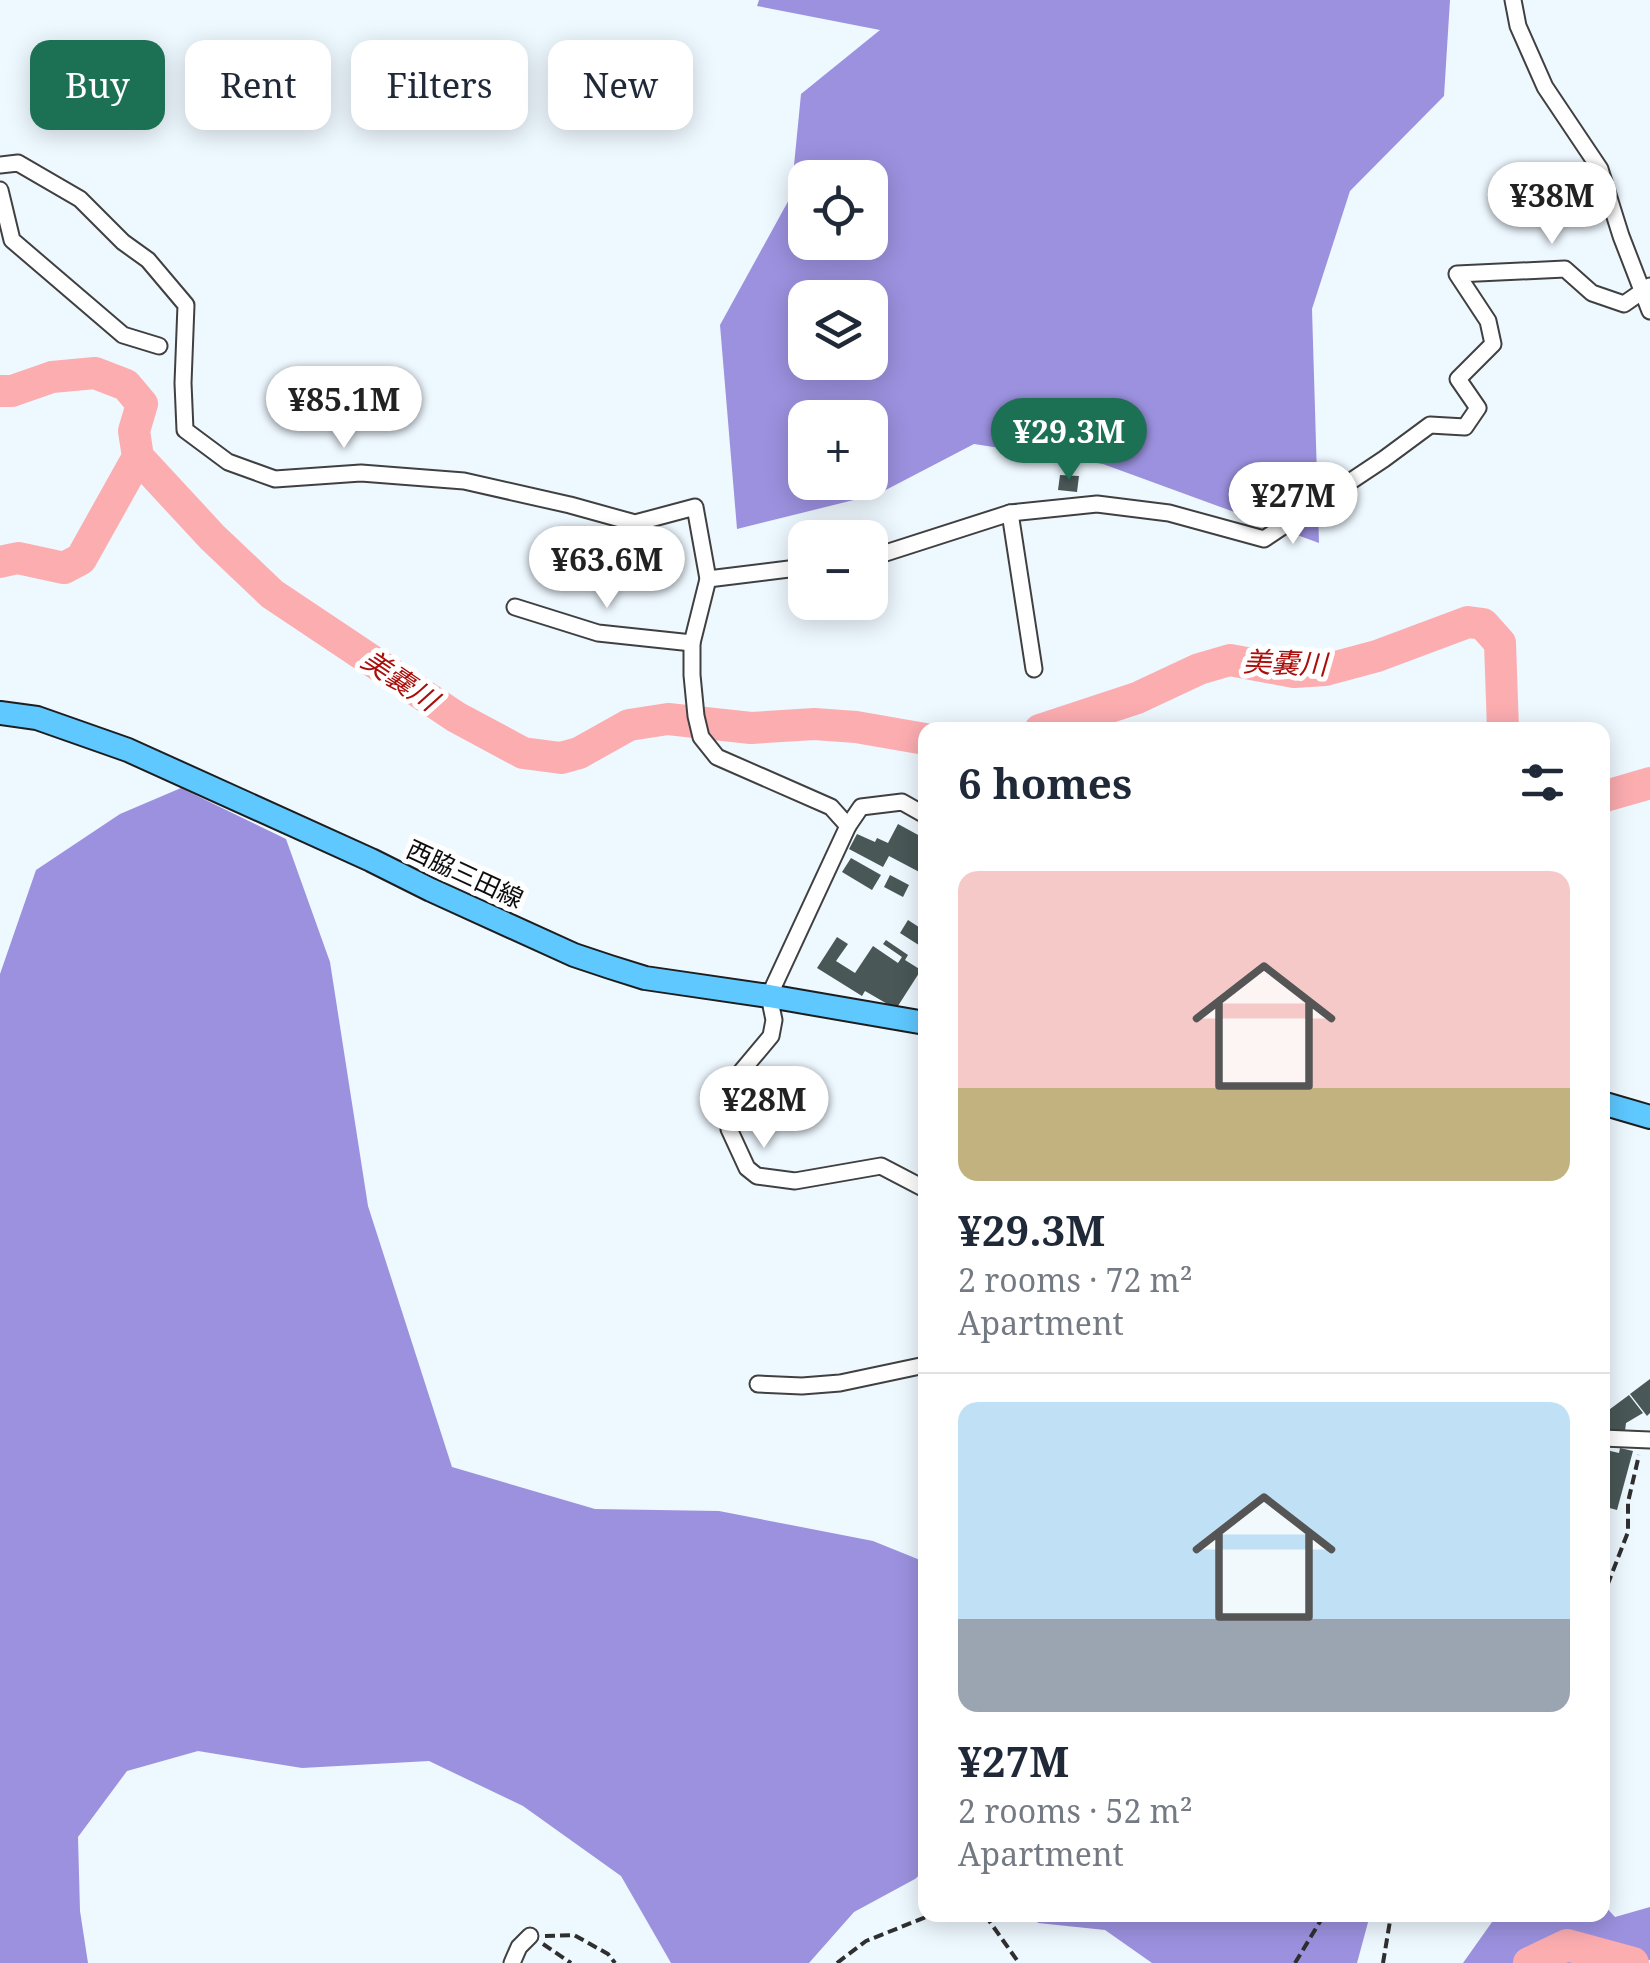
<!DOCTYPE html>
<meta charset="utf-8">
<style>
body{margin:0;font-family:"Noto Serif","Noto Sans JP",serif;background:#f6f6f7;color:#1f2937;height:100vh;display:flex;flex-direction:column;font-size:38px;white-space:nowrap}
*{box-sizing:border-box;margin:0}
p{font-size:32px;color:#747a83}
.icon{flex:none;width:55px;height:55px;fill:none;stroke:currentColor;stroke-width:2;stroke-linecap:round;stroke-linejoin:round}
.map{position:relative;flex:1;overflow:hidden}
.panel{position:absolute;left:918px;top:722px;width:692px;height:1200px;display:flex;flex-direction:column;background:#fff;border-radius:20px;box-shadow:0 5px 25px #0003}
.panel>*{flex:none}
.guide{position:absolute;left:30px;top:40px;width:738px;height:90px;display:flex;gap:20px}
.tools{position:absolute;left:788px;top:160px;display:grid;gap:20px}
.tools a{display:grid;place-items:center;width:100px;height:100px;border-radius:20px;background:#fff;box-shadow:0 5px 25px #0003;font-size:50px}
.price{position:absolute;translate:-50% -85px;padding:0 22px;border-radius:35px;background:#fff;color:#222;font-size:32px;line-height:65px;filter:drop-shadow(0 2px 5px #0008)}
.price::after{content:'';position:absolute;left:50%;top:60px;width:30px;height:22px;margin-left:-15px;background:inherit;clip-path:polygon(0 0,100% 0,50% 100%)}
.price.current{background:#1c7154;color:#fff}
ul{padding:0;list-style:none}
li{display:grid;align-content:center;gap:20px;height:530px;padding:0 40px}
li+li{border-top:2px solid #e0e1e3}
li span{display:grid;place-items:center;height:310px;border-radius:20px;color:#555}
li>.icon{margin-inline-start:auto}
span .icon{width:180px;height:180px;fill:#fffc;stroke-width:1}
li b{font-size:42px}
h2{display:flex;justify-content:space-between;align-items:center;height:120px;padding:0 40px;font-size:42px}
.pill{padding:0 35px;border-radius:20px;background:#fff;box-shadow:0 5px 25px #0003;font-size:35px;line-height:90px}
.pill.current{background:#1c7154;color:#fff}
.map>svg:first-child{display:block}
.forest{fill:#9c91df;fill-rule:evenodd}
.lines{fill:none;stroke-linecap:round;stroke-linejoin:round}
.river{stroke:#fcadb0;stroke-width:32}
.building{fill:#495757}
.street-casing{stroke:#404040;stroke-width:19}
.primary-casing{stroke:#1e1e1e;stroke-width:26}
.path{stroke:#2f2f2f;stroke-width:4;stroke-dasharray:10 5;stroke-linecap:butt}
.street{stroke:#fff;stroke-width:15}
.primary{stroke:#5ec8ff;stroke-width:22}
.labels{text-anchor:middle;stroke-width:10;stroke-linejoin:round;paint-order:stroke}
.street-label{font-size:25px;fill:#0d0d0d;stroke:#fff}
.water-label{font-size:28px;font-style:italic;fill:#aa0f0b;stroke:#fff}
</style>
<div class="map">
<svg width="1650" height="1963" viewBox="0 0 1650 1963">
<rect width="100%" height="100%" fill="#eef8ff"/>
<!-- forest -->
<g class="forest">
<path d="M759 0H1450L1444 96 1350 191 1312 309 1319 543 1103 464 974 444 878 494 737 529 720 325 791 196 801 94 880 30 757 6ZM805 178H870V242H805ZM805 298H870V362H805ZM805 418H870V482H805Z"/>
<path d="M181 788 286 839 330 962 368 1206 452 1467 595 1509 719 1511 873 1541 925 1562V1870L915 1879 854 1912 809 1963H671L621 1876 523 1806 429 1761 302 1768 198 1751 127 1771 78 1837 80 1911 88 1963H0V974L36 870 120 814Z"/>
<path d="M1603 1904 1615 1917 1650 1907V1960L1626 1963H1463L1497 1915H1602Z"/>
<path d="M1032 1915H1370L1357 1963H1152L1105 1930 1038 1923Z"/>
</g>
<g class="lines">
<!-- river -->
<g class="river">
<path d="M0 391H12L52 377 95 373 126 385 142 404 134 431 138 457 212 537 272 594 456 717 523 753 561 758 579 753 629 725 668 719 751 728 814 724 856 727 925 739"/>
<path d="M0 562 18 558 64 568 81 559 138 457"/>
<path d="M1040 730 1137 698 1199 669 1230 660 1294 672 1325 670 1377 656 1468 622 1483 624 1500 643 1503 730"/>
<path d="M1602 797 1650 783"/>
<path d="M1529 1963 1567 1945 1633 1963"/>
</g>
</g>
<!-- building -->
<g class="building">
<path d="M1060 475 1079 476 1077 492 1058 490Z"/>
<path d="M898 824 920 836 925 826V875L889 856 883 867 849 849 857 834 875 842 877 838 888 843Z"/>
<path d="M851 858 881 875 872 890 842 872Z"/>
<path d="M890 875 909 885 903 897 884 887Z"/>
<path d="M908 920 925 931V949L900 933Z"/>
<path d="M837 937 848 944 836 961 855 973 873 946 898 963 902 957 883 944 886 940 908 955 905 960 921 970 896 1009 865 991 862 996 817 968Z"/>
<path d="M1650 1379V1413L1647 1416 1630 1394Z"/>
<path d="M1629 1395 1643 1413 1626 1423 1625 1431H1611L1608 1428 1606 1430 1602 1426V1415Z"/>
<path d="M1620 1448 1633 1451 1617 1510 1602 1506V1449L1619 1453Z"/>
</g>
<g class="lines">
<!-- street casing -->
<g class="street-casing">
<g id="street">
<path d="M1513 0 1518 26 1545 87 1600 169 1621 236 1650 311"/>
<path d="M0 165 18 163 80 199 123 242 148 260 186 305 183 383 185 430 228 462 275 479 361 473 464 481 570 505 635 523 695 507 708 579 692 643V675L696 716 701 737 717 757 831 807 848 826 769 996 774 1020 771 1036 724 1092 729 1129 747 1168 757 1176 795 1181 881 1166 925 1189"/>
<path d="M0 190 12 240 123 335 159 346"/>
<path d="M1010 513 1034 669"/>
<path d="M870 558 1010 513 1097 504 1169 513 1264 539 1384 459 1430 425 1465 427 1478 408 1458 379 1493 344 1488 321 1457 274 1565 269 1592 293 1624 304 1650 286"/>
<path d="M708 579 805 567"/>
<path d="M515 607 598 633 692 643"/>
<path d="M848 826 861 807 902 802 925 815"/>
<path d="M758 1384 802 1386 840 1383 925 1365"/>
<path d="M1602 1438 1650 1440"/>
<path d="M512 1963 519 1947 530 1936"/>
</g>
</g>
<!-- primary casing -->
<g class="primary-casing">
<g id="primary">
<path d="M0 713 37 718 128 750 371 860 431 890 574 955 610 967 645 978 769 996 925 1023"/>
<path d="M1602 1103 1650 1117"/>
</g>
</g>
<!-- path -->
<g class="path">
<path d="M1602 1599 1628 1532V1502L1639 1455"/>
<path d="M985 1915 1019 1963"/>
<path d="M545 1936 574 1935 608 1954 615 1963"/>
<path d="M543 1944 571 1963"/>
<path d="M837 1963 866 1941 931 1915"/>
<path d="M1295 1963 1324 1915"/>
<path d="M1383 1963 1391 1915"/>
</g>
<!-- street -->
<use href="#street" class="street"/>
<!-- primary -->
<use href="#primary" class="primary"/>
</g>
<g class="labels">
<!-- street labels -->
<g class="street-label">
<text transform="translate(465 874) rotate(25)" y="9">西脇三田線</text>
</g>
<!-- water labels -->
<g class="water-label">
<text transform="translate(1285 663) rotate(2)" y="10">美嚢川</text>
<text transform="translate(400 680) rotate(34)" y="10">美嚢川</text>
</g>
</g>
</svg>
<div class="tools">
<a><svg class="icon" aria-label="locate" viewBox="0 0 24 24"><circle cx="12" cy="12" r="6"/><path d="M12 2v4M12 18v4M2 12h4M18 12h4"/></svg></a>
<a><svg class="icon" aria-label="layers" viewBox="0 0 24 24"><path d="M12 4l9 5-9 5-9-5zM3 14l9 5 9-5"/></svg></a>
<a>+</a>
<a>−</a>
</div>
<b class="price" style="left:1552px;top:247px">¥38M</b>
<b class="price" style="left:344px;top:451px">¥85.1M</b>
<b class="price current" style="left:1069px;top:483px">¥29.3M</b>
<b class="price" style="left:1293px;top:547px">¥27M</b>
<b class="price" style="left:607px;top:611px">¥63.6M</b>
<b class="price" style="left:764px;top:1151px">¥28M</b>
<div class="guide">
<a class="pill current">Buy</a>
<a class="pill">Rent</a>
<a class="pill">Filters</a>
<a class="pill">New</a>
</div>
<section class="panel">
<h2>6 homes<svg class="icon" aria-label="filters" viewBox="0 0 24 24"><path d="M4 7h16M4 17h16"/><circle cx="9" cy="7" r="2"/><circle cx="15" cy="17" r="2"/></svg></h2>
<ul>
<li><span style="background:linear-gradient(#f6c9c9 70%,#c2b280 0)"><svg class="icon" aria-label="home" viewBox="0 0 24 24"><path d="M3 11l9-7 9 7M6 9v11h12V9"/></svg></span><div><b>¥29.3M</b><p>2 rooms · 72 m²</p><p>Apartment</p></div></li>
<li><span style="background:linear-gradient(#bfe0f5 70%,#9aa5b1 0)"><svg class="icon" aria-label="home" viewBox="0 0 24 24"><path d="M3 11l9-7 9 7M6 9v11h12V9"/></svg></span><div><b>¥27M</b><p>2 rooms · 52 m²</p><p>Apartment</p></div></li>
</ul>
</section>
</div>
